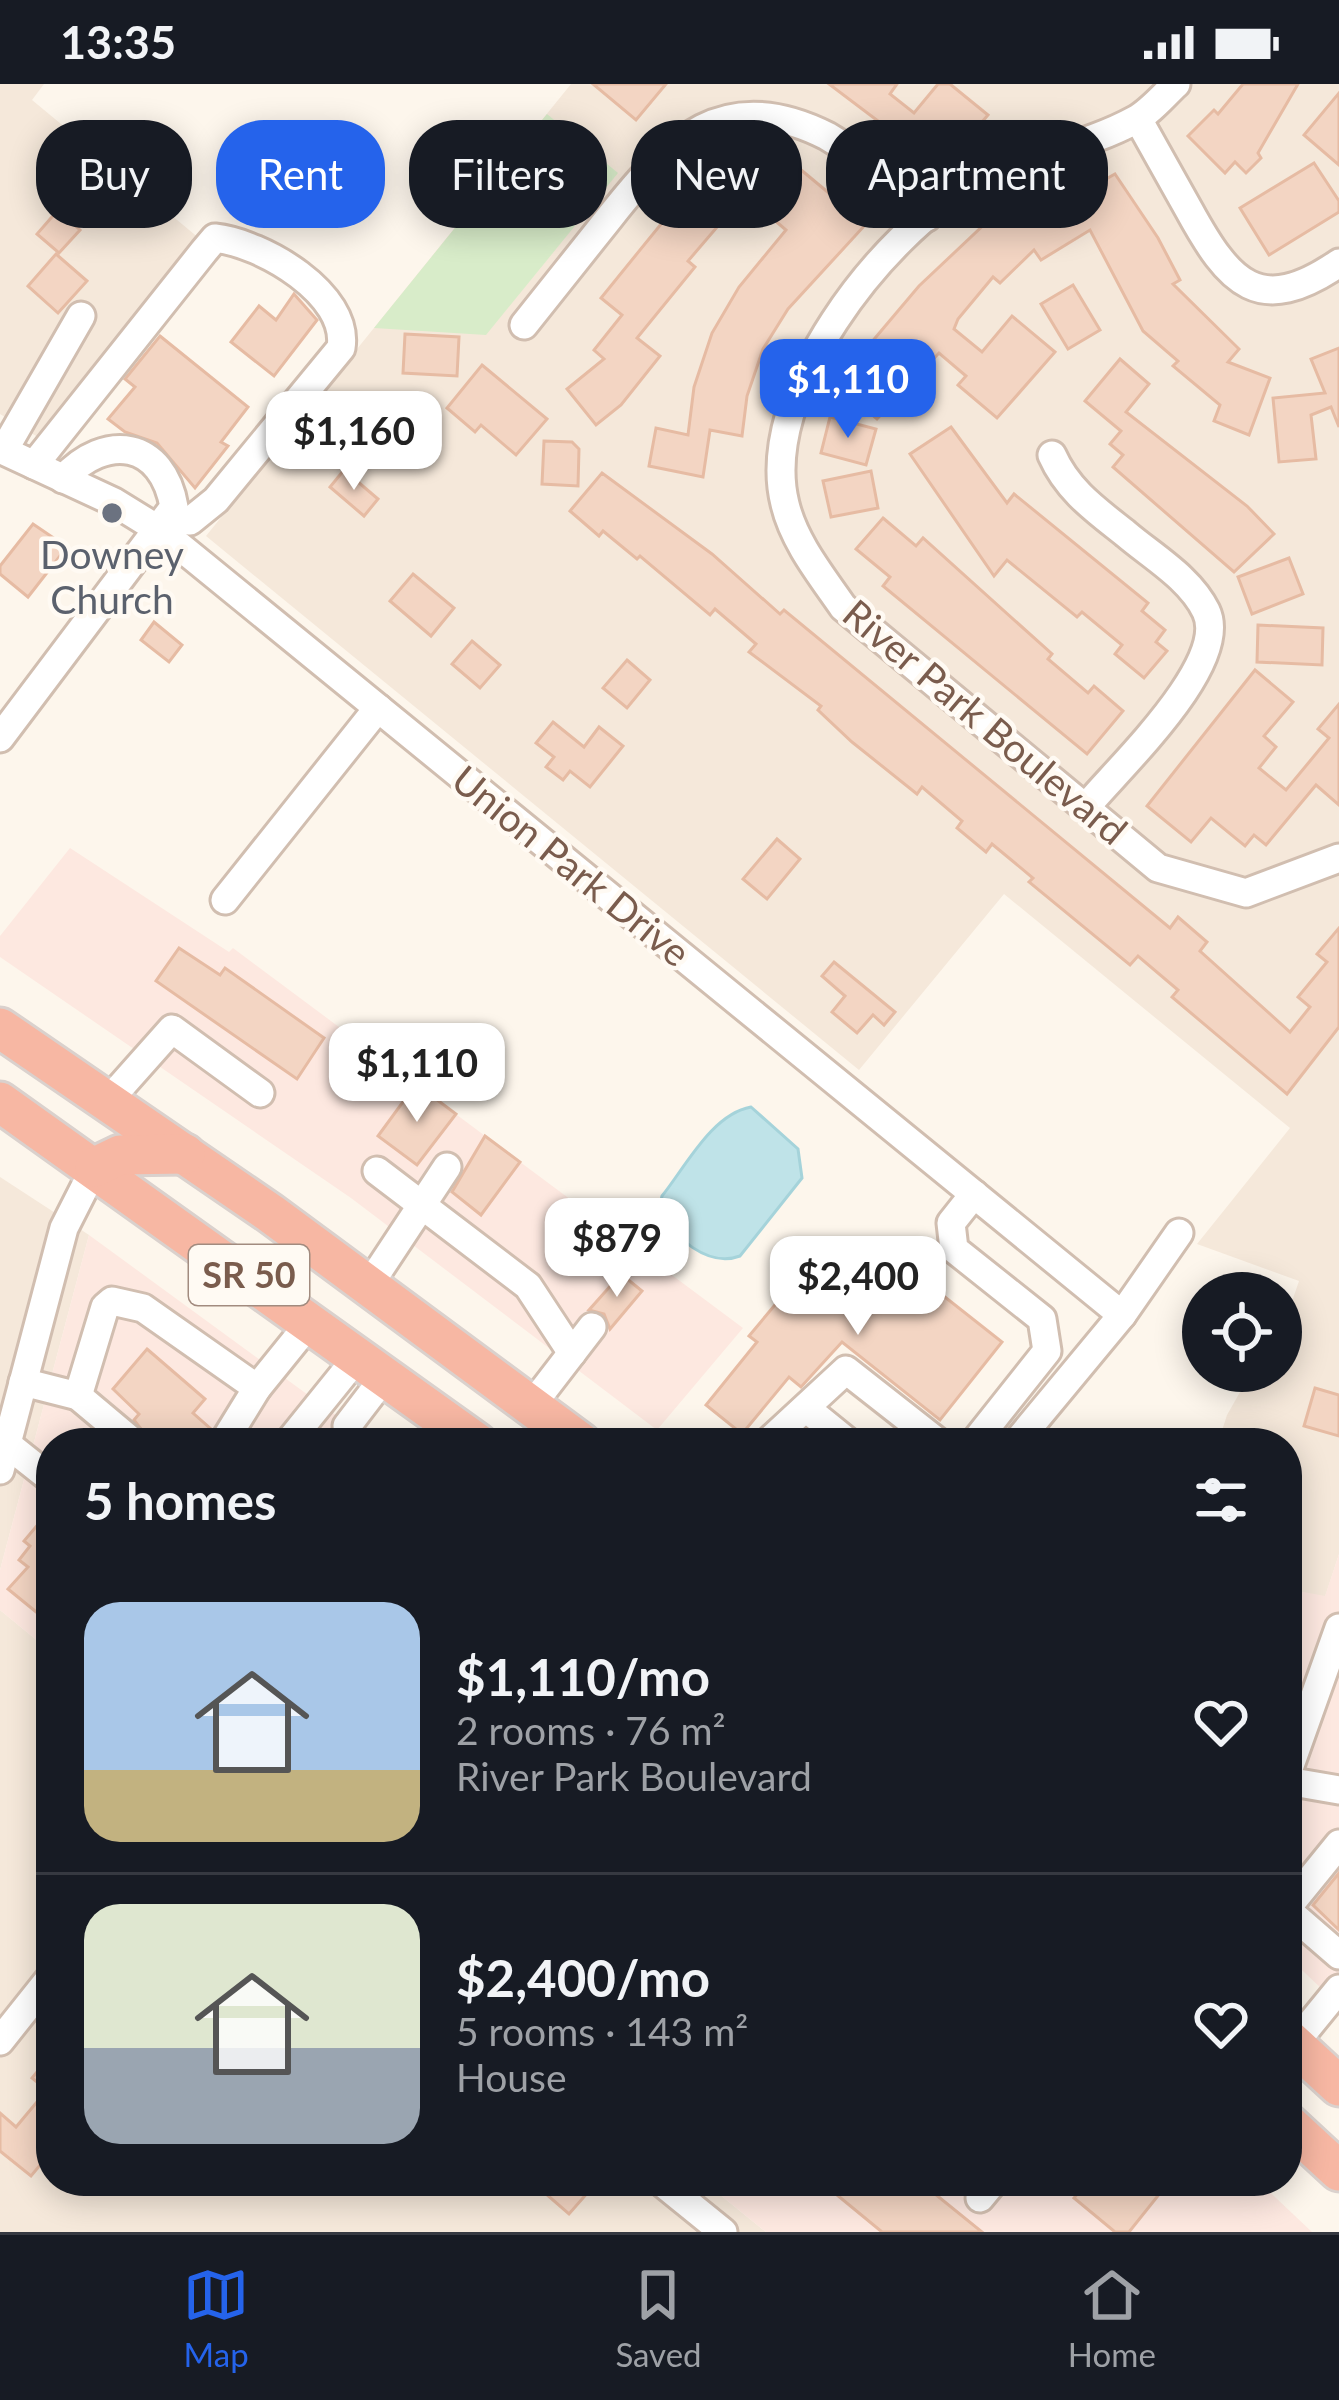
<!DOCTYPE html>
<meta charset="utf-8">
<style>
body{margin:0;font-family:Lato,sans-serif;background:#242831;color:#f1f3f6;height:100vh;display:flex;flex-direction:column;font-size:45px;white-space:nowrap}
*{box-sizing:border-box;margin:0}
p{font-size:39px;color:#9ea1a6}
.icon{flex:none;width:66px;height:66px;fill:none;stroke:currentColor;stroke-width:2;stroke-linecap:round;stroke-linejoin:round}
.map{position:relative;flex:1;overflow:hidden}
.panel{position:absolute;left:36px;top:1344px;width:1266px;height:768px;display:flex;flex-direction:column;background:#171b24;border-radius:48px;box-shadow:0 6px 30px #0003}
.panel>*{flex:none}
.banner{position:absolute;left:36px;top:36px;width:1269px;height:108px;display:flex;gap:24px}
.buttons{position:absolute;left:1182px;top:1188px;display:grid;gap:24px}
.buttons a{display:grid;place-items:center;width:120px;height:120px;border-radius:50%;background:#171b24;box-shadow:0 6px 30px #0003;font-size:60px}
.price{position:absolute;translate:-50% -102px;padding:0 27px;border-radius:24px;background:#fff;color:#222;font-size:39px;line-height:78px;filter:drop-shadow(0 3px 6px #0008)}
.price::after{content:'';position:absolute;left:50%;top:72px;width:36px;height:27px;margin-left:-18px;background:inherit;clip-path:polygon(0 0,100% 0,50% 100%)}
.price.current{background:#2563eb;color:#fff}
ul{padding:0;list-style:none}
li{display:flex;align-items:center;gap:36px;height:300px;padding:0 48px}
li+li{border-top:3px solid #363941}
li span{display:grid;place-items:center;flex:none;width:336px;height:240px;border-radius:36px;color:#555}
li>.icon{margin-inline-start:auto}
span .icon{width:144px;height:144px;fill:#fffc;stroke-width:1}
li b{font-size:51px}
h2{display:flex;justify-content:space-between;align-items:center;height:144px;padding:0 48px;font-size:51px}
.pill{padding:0 42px;border-radius:48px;background:#171b24;box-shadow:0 6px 30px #0003;font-size:42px;line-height:108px}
.pill.current{background:#2563eb;color:#fff}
.status{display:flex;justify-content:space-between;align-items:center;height:84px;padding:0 60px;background:#171b24;direction:ltr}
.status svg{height:33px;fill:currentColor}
.dock{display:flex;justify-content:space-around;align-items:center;height:168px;border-top:3px solid #363941;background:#171b24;font-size:33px;color:#9ea1a6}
.dock a{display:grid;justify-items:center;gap:6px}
.dock .current{color:#2563eb}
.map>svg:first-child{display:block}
.residential{fill:#f5e8da}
.commercial{fill:#fde8e0}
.green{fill:#d8ecc9}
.water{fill:#bfe3e8;stroke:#a5d3da;stroke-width:3}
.building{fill:#f3d5c3;stroke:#e6bba3;stroke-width:3}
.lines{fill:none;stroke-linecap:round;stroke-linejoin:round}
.minor-casing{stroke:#d1beb0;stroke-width:33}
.highway-casing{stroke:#dad1cd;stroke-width:45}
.minor{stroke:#fff;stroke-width:27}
.highway{stroke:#f7b7a3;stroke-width:39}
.worship-dot{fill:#6b7280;stroke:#fffaf3;stroke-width:4.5}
.labels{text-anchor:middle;stroke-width:9;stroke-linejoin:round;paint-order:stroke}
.shield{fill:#fffaf3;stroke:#a28b7f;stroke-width:3}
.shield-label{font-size:36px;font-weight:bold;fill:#7a5c4d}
.worship-label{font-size:39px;fill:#5b616d;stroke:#fffaf3}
.street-label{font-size:39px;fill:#7a5c4d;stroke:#fffaf3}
</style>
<div class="status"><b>13:35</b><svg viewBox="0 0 49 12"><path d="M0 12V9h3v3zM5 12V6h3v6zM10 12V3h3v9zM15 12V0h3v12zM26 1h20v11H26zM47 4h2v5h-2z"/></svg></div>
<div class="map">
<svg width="1339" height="2148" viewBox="0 0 1339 2148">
<rect width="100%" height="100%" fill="#fdf6ec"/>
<!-- residential -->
<g class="residential">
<path d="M0 0H44L32 16 200 155 41 355 0 330Z"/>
<path d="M571 0H1339V1470L1325 1513 1287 1505V1359H1218L1227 1331 1252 1287H1281V1250L1299 1197 1197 1160 1290 1044 1004 810 859 986 206 452Z"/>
<path d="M0 1093 89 1151 0 1486Z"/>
<path d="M0 1526 51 1568V2097H703L766 2148H0Z"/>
</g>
<!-- commercial -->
<g class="commercial">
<path d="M70 764 229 868 233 864 743 1244 657 1346 351 1114 0 873V852Z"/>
<path d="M89 1151 374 1359H51V1568L0 1526V1486Z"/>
<path d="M1339 1470V1921L1287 1872V1505L1325 1512Z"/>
<path d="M703 2097H1258L1312 2148H766Z"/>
</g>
<!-- green -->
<path class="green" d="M547 30 618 89 486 251 374 244Z"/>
<!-- water -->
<path class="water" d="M751 1023 798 1065 802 1094 740 1172C708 1184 673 1153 659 1126L662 1112C686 1082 712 1030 751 1023Z"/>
<!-- building -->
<g class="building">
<path d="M593 0H666L636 36Z"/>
<path d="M829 0H897L890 10 914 29 938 0H950L988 31 964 59 955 51 936 74 925 64 914 78 876 47 882 40Z"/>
<path d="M1243 0H1298L1258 69 1261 74 1246 89 1235 78 1225 89 1188 52 1214 26 1218 30Z"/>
<path d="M1339 9V81L1304 51Z"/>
<path d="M742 75 758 125 722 136 706 85Z"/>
<path d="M1314 79 1339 117V128L1269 171 1240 124Z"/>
<path d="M800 85 866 140 788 225 763 265 747 312 742 352 710 346 703 393 649 382 656 344 688 351 694 303 712 249 739 203 786 146 765 128Z"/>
<path d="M1115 90 1158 154 1180 196 1173 200 1239 265 1228 278 1270 294 1249 351 1214 337 1220 321 1173 282 1178 277 1143 247 1090 146 1041 176 1034 166 1000 199 993 193 958 235 954 245 982 268 1012 232 1055 268 997 334 958 301 966 292 939 269 877 335 844 307 872 273 865 266 919 202 989 136 993 141 1041 111 1051 126Z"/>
<path d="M683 113 718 142 688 177 695 183 637 254 660 272 621 321 596 341 567 305 604 275 594 266 622 231 601 214Z"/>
<path d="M58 126 80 146 59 169 37 150Z"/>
<path d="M56 170 87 197 58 229 28 202Z"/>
<path d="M1073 201 1100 246 1068 265 1041 220Z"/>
<path d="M294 210 317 236 274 292 231 258 259 222 276 236Z"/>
<path d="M405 250 459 253 457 292 403 289Z"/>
<path d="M160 252 248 323 221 358 228 362 195 404 157 359 125 348 108 335 135 303 125 295Z"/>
<path d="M1339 264V343L1331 323 1311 331 1316 375 1279 378 1273 314 1325 309 1311 275Z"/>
<path d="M1120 275 1149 300 1126 328 1247 422 1274 450 1234 488 1113 383 1123 371 1110 360 1121 347 1085 317Z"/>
<path d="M482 281 547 335 516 371 481 341 475 348 447 324Z"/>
<path d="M830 333 876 345 866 381 821 369Z"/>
<path d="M951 343 1007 419 1014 410 1148 519 1142 527 1165 546 1156 558 1167 567 1144 594 1115 570 1122 561 1082 528 1077 533 1007 476 994 492 910 370Z"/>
<path d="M544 357 572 358 579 365 578 402 542 400Z"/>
<path d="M344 386 378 415 364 432 330 403Z"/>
<path d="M871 387 878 424 831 433 823 397Z"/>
<path d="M602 389 712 470 780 530 784 526 1170 844 1178 833 1207 858 1200 867 1290 948 1310 923 1298 913 1327 878 1317 870 1339 844V943L1287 1010 1172 913 1178 906 1138 872 1130 881 1029 798 1033 794 992 760 986 768 957 744 962 737 922 703 917 710 852 658 818 626 821 622 749 568 756 560 715 525 710 531 640 472 637 475 603 447 599 452 570 427Z"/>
<path d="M883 434 916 462 923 454 1052 570 1048 575 1088 609 1094 602 1123 627 1087 670 883 502 890 493 856 465Z"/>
<path d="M33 440 67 463 28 513 0 490V482Z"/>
<path d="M1289 474 1303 510 1252 530 1238 493Z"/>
<path d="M413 490 454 524 431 552 390 517Z"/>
<path d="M154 538 182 561 169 578 141 556Z"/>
<path d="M1258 541 1323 544 1322 581 1257 578Z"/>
<path d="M472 557 500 581 480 604 452 580Z"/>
<path d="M627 576 650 596 627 624 603 604Z"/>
<path d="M1255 586 1293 618 1264 652 1276 663 1259 684 1286 706 1329 654 1318 645 1339 620V721L1316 701 1266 761 1254 751 1245 762 1211 734 1191 758 1147 722Z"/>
<path d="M553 638 584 663 599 643 623 662 590 703 570 687 563 696 546 683 554 673 536 659Z"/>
<path d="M777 755 800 775 767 815 743 795Z"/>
<path d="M179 864 220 891 225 884 324 954 297 995 156 897Z"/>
<path d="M834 878 895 928 884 941 873 931 857 949 832 928 845 912 822 892Z"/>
<path d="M416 1000 456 1030 417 1081 378 1052Z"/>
<path d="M485 1052 520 1078 481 1131 452 1108Z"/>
<path d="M830 1155 895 1209 912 1187 1002 1258 940 1336 842 1258 801 1303 789 1293 742 1350 706 1321 757 1258 749 1252Z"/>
<path d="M621 1190 642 1207 610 1245 604 1230 589 1226Z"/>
<path d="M147 1265 205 1315 193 1329 211 1345 208 1359H152L134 1336 139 1330 113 1305Z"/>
<path d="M1315 1304 1339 1311V1352L1304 1342Z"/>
<path d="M51 1425V1540L8 1505 28 1483 19 1476 30 1462 24 1457Z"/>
<path d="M1339 1789V1846L1313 1821Z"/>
<path d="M51 1971V2068L31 2092 0 2067V2029L16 2043 47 2006 32 1994Z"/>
<path d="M531 2097H579L590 2106 569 2130Z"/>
<path d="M820 2097H919L982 2148H882Z"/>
<path d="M1088 2097H1148L1161 2108 1129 2148H1115L1074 2114Z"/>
</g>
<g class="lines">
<!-- minor casing -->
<g class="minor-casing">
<g id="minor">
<path d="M1176 0C1163 12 1150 28 1135 36 1084 64 1025 71 974 99 882 149 757 310 785 420 794 458 821 491 843 523L1158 784 1246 809 1339 774"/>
<path d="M1138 35C1155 65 1172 96 1189 126 1229 199 1259 234 1339 179"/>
<path d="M524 241C553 205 581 169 610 133 670 57 724 0 827 52 863 73 895 106 927 133"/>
<path d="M0 365 114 418 161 447 1122 1231"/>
<path d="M4 366 81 232"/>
<path d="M1052 371C1068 407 1096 426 1126 450 1153 473 1190 494 1206 527 1231 579 1119 683 1086 723"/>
<path d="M34 381 204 167 215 154C262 159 350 210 341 264L216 416 190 437 168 434"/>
<path d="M0 654 174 423C163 357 106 348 63 395"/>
<path d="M225 816 378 624"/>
<path d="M108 1017 172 945 260 1009"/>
<path d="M377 1087 528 1202 572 1269"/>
<path d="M369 1201 447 1083"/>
<path d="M23 1298 78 1312 105 1223 112 1217 143 1224 257 1304 312 1236"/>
<path d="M78 1312 134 1359"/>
<path d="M532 1321 592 1243"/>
<path d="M807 1325 849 1359"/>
<path d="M225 1356 257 1304"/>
<path d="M288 1359 359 1271"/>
<path d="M349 1359 347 1342 386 1291"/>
<path d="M767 1359 846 1286 939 1359"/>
<path d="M974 1359 1047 1267 1042 1235 954 1165 951 1139 974 1110"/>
<path d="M1016 1359 1122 1231 1179 1149"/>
<path d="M7 1360 51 1395"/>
<path d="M0 1386 64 1144 95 1083"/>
<path d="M1287 1690 1339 1544"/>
<path d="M1287 1697 1339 1706"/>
<path d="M1287 1824 1339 1760"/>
<path d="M1287 1826 1339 1871"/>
<path d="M0 1957 51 1893"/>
<path d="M1294 1960 1339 1905"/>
<path d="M660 2097 723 2148"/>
<path d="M980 2114 994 2097"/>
</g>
</g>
<!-- highway casing -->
<g class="highway-casing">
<g id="highway">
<path d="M0 944 270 1129 581 1359"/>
<path d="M0 1018 477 1359"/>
<path d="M95 1083 120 1071 185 1070"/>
<path d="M1287 1954 1339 2002"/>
<path d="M1287 2039 1339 2087"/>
</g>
</g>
<!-- minor -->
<use href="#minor" class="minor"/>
<!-- highway -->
<use href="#highway" class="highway"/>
</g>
<!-- markers -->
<circle class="worship-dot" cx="112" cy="429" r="12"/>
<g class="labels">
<!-- shield labels -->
<rect class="shield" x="189" y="1161" width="120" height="60" rx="9"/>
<g class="shield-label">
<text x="249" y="1204">SR 50</text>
</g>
<!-- worship labels -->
<g class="worship-label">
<text x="112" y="485">Downey<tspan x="112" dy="45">Church</tspan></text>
</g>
<!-- street labels -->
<g class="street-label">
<text transform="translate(985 638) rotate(40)" y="14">River Park Boulevard</text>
<text transform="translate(571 782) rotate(39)" y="14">Union Park Drive</text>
</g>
</g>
</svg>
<div class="buttons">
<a><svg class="icon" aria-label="locate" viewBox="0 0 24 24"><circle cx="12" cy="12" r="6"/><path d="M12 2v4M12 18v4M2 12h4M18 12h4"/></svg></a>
</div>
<b class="price current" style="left:848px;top:357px">$1,110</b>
<b class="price" style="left:354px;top:409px">$1,160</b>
<b class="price" style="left:417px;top:1041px">$1,110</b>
<b class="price" style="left:617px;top:1216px">$879</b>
<b class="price" style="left:858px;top:1254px">$2,400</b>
<div class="banner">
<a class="pill">Buy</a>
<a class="pill current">Rent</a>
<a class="pill">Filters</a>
<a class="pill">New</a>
<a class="pill">Apartment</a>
</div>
<section class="panel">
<h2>5 homes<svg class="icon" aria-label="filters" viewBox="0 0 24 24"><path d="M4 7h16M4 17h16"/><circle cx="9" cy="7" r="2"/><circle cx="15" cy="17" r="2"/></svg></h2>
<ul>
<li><span style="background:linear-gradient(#a9c7e8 70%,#c2b280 0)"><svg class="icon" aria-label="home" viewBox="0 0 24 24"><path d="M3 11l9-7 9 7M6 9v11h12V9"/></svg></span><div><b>$1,110/mo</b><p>2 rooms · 76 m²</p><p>River Park Boulevard</p></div><svg class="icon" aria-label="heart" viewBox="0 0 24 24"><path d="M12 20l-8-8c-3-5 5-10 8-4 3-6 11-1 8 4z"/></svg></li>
<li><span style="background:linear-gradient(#dfe7d0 60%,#9aa5b1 0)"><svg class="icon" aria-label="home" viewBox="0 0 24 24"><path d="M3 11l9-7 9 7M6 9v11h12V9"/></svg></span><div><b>$2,400/mo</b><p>5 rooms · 143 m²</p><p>House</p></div><svg class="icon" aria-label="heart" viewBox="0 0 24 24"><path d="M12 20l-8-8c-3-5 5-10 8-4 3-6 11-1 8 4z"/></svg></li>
</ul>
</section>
</div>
<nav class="dock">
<a class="current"><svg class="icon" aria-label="map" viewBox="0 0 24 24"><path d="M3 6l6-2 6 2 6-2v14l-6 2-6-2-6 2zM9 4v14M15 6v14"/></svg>Map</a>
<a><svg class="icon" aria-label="saved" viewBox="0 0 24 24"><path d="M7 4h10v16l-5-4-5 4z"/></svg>Saved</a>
<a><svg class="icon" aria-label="home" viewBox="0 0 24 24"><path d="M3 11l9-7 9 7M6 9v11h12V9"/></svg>Home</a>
</nav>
